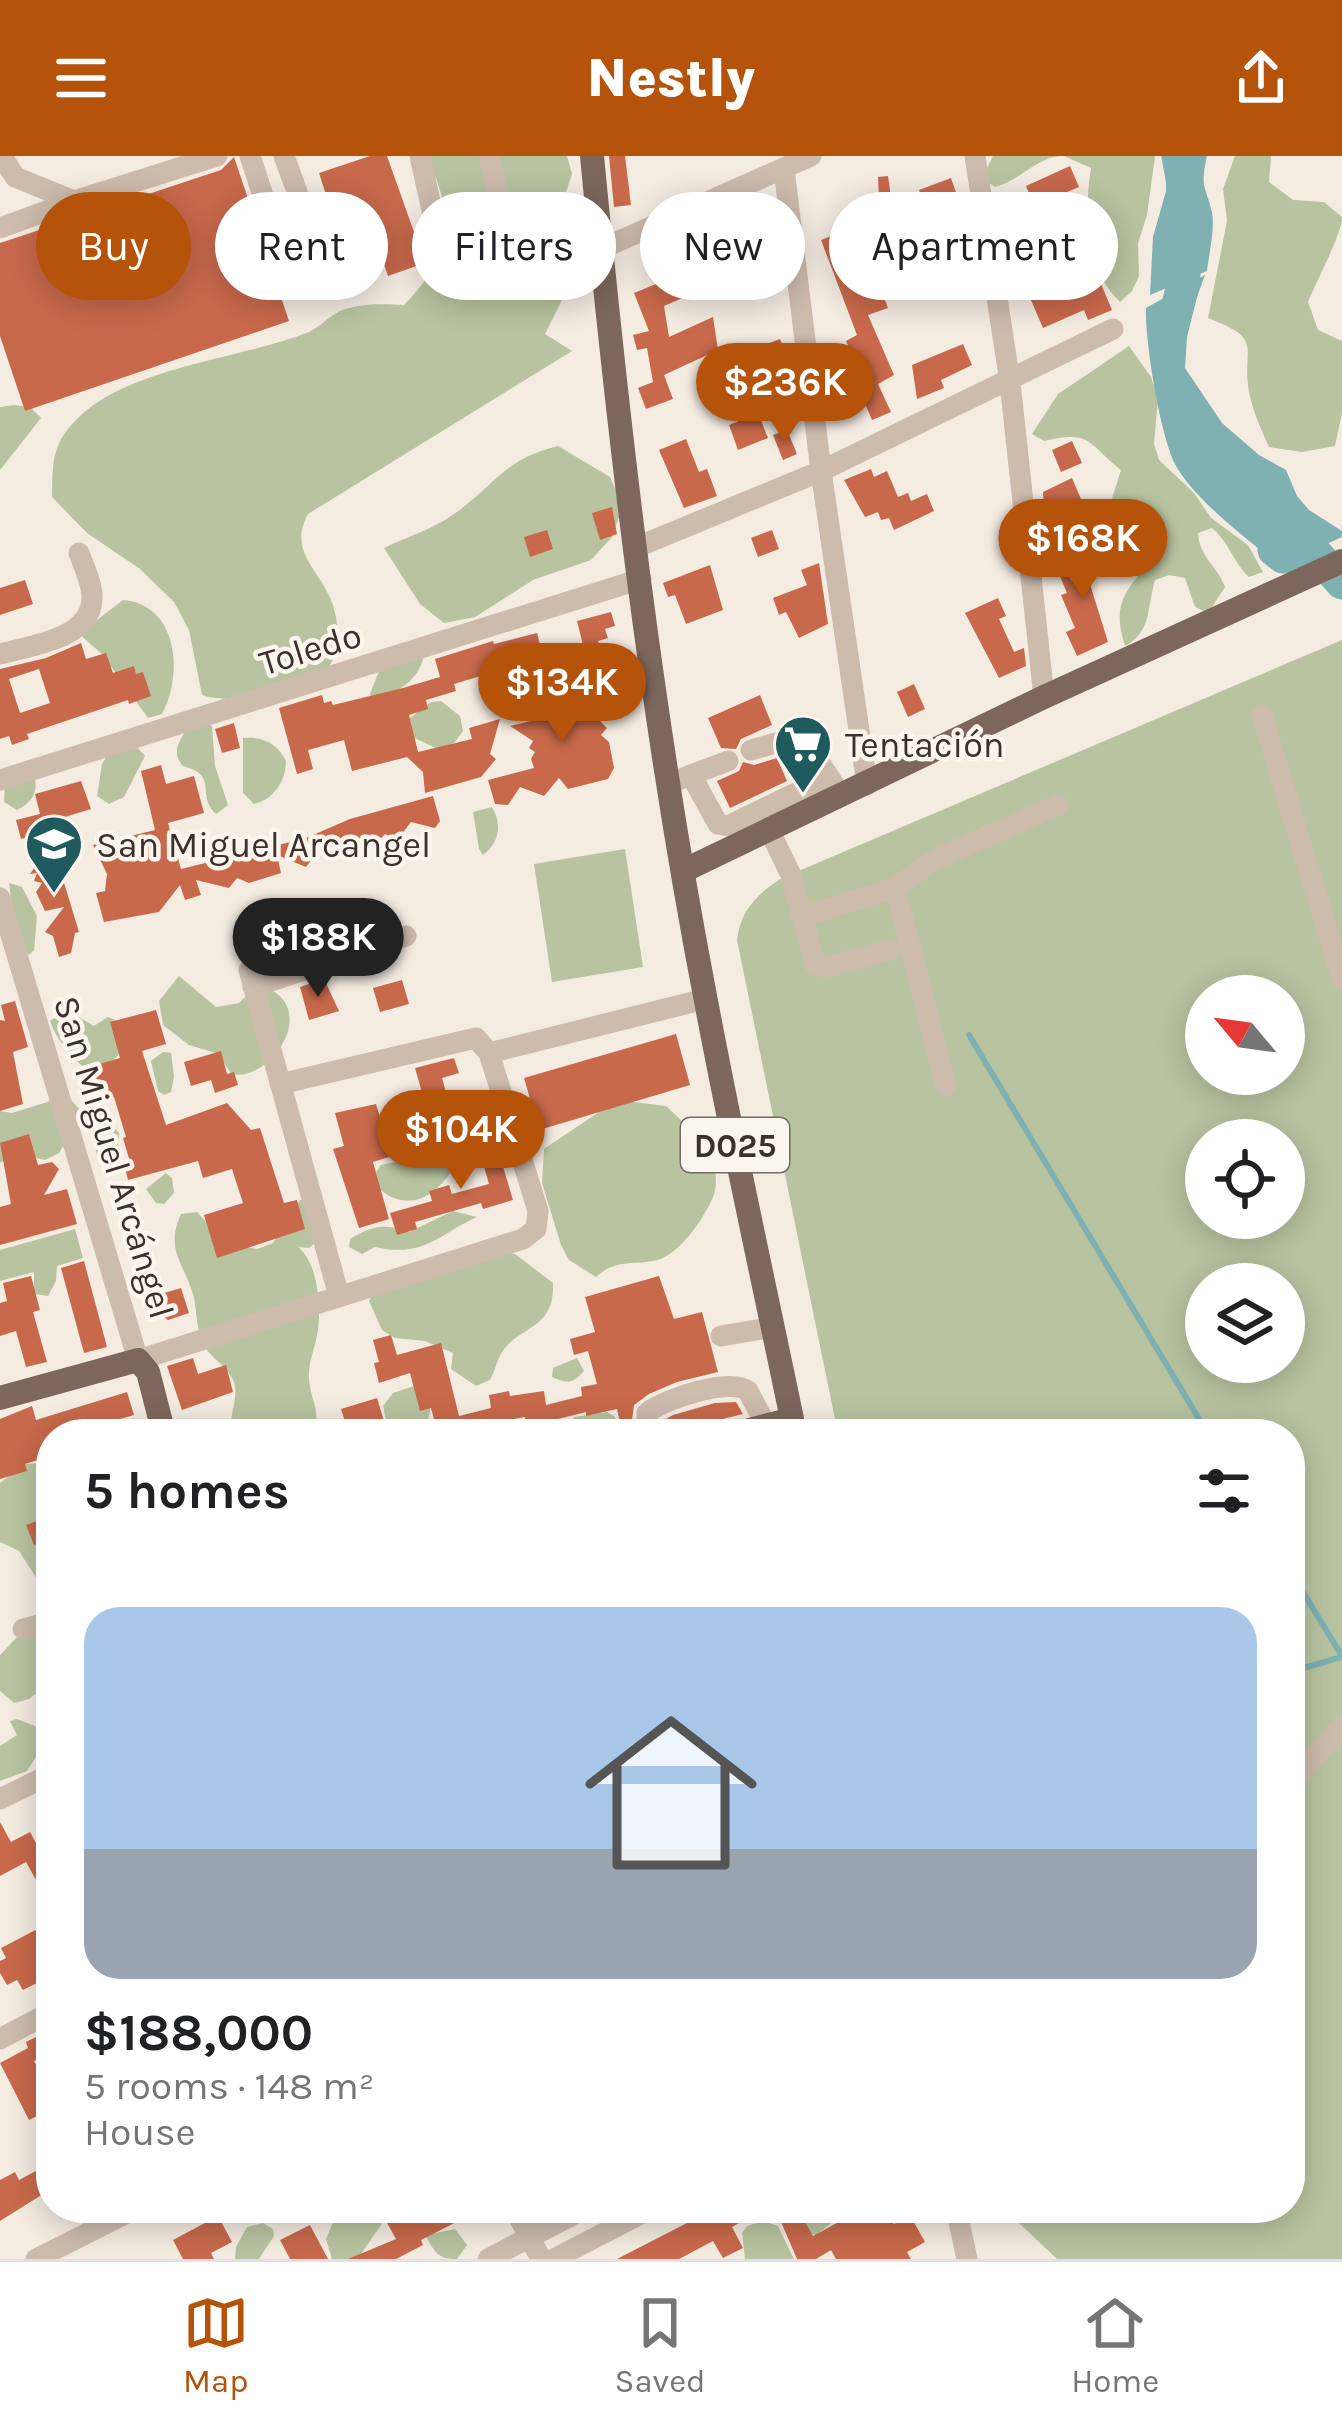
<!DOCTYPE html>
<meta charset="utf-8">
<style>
body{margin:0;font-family:Karla,sans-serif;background:#f6f6f6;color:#202124;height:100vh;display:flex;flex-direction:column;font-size:45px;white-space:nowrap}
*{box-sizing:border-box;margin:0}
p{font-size:39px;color:#757577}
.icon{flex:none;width:66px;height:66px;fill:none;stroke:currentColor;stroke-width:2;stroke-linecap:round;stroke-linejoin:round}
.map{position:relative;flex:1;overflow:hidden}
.sheet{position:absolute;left:36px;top:1263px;width:1269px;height:804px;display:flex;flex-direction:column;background:#fff;border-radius:48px;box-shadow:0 6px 30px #0003}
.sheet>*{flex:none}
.hud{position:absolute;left:36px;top:36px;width:1272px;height:108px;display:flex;gap:24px}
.needle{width:78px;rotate:299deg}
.tools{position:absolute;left:1185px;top:819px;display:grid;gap:24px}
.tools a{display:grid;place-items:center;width:120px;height:120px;border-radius:50%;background:#fff;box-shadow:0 6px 30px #0003;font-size:60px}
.price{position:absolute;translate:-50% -102px;padding:0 27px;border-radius:42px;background:#b45309;color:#fff;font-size:39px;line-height:78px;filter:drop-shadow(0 3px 6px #0008)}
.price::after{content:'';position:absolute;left:50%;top:72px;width:36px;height:27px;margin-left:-18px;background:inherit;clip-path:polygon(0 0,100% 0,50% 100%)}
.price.active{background:#222;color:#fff}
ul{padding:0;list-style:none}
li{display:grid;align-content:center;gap:24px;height:636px;padding:0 48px}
li span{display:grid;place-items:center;height:372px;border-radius:36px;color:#555}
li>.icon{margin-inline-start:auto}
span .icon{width:216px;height:216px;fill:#fffc;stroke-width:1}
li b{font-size:51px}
h2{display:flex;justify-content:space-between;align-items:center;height:144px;padding:0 48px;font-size:51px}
.chip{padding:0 42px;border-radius:54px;background:#fff;box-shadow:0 6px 30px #0003;font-size:42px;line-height:108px}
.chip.active{background:#b45309;color:#fff}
header{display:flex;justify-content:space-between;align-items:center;height:156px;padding:0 48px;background:#b45309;color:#fff;font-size:54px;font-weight:800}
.tab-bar{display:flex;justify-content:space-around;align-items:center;height:168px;border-top:3px solid #e0e0e0;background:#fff;font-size:33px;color:#757577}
.tab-bar a{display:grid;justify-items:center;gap:6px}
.tab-bar .active{color:#b45309}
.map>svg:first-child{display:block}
.green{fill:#b8c4a0;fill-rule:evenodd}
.water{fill:#7fb0b2}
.pier{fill:#f4ebe1}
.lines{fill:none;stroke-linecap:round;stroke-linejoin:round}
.stream{stroke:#7fb0b2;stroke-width:6}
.river{stroke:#7fb0b2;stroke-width:33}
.building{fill:#c8694b;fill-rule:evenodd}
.minor{stroke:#cdbbac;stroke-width:21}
.major{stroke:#7d675c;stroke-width:24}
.labels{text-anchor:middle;stroke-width:9;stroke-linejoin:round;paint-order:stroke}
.shield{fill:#fbf5ee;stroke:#756b66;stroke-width:3}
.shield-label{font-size:33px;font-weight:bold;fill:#3b302b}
.street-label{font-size:36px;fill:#3b302b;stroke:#fbf5ee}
.poi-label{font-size:36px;fill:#3b302b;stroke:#fbf5ee;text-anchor:start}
</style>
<header><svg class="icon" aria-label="menu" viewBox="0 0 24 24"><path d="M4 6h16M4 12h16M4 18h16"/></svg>Nestly<svg class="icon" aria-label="share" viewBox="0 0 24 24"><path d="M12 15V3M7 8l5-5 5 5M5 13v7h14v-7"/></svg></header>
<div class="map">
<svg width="1342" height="2103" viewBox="0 0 1342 2103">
<rect width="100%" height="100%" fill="#f4ebe1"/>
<!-- green -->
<g class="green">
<path d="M426 0H567L572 18 562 48 568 110 561 146 545 178 572 195 308 358C288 395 318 412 331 444 337 458 338 476 340 491 335 499 330 511 324 517 304 536 227 549 202 539L189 474 174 446 140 413 87 377 52 341C53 308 51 289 76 264 126 211 241 203 309 176 320 171 329 160 340 155 360 147 383 148 404 149 451 102 456 58 426 0Z"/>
<path d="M993 0H1059C1035 3 1019 25 995 31L982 22Z"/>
<path d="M1064 0H1155L1147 59 1138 87 1139 120 1132 135 1120 146C1085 112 1084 57 1091 12Z"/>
<path d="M1235 0H1271L1269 26 1293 44 1324 46 1342 61C1342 78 1316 126 1308 146L1318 174 1342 185V257L1335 290 1302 296 1269 291C1261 273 1253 256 1249 236 1241 191 1266 184 1208 162L1227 65 1223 33Z"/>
<path d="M1129 190 1151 221 1158 242 1154 288 1159 304 1194 337 1211 362 1248 389 1263 416 1249 421C1233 406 1229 386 1212 372L1198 377C1200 403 1217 409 1225 431L1208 457 1195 451 1185 422 1169 419 1155 424C1147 450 1152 476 1125 490 1108 437 1136 431 1158 391L1155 360C1136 357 1127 361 1114 375L1106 361 1121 314C1086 286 1092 274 1044 285L1032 278 1058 238Z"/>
<path d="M14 249 30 251 41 262 0 314V251Z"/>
<path d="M558 290 610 321 623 350 612 381 591 404 533 424 475 461 444 467 420 448 384 392C406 381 434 373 454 358 496 329 502 304 558 290Z"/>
<path d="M123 444C178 448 184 519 162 558L148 562 102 498 79 478Z"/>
<path d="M1342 484V2103H1057L1003 2052H1290V1278H838L737 784C741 753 757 738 782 722ZM1206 840H1284V918H1206ZM1206 984H1284V1062H1206ZM1206 1128H1284V1206H1206Z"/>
<path d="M424 499C419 525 397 537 373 545L370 538 383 505Z"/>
<path d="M441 545 460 560 463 575 454 587 438 593 410 580 405 566 431 546Z"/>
<path d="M206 565 212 570 215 610 228 649 216 658C195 638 220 620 183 610 169 595 182 581 191 567Z"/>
<path d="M243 582C262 580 277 587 286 605 286 625 273 644 254 648L243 637Z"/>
<path d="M134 588 145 600 124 641 109 648 97 640 102 608 110 594Z"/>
<path d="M35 623C38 639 30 647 17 654L4 646 5 629Z"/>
<path d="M492 651C502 668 500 686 483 699L479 693 473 656Z"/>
<path d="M625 693 643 811 552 826 534 708Z"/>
<path d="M9 727 22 731 37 760 34 794 29 799 17 788Z"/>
<path d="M179 820 216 851 239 847 257 829C325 845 272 928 231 918L219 898 189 889 163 869 159 845Z"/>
<path d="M67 854 94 870 108 861 115 864C125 899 123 905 87 913 72 904 56 882 50 865Z"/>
<path d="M163 896 171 897 174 921 171 936 164 939 158 935 151 905Z"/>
<path d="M57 943 72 945 83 957 59 997 45 1004 16 997 0 1007V955L12 957Z"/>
<path d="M617 944 666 950 713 994C714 1009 719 1027 713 1041 705 1061 679 1099 657 1104 633 1110 617 1102 596 1121L569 1104 561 1089 542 1027 544 993Z"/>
<path d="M99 953 119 977 117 1009 109 1011 97 1000 90 968Z"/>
<path d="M438 996 454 1011C436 1041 408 1058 378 1032L376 1016 381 1009Z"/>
<path d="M166 1017 172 1022 174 1037 164 1048 156 1047 146 1033Z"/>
<path d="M316 1042C336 1061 329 1076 309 1092L298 1091C318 1107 321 1149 318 1174 316 1190 308 1205 309 1222 310 1245 323 1256 312 1278H233C226 1260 242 1240 232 1222 225 1208 208 1201 202 1185 196 1171 197 1154 193 1138 183 1106 165 1093 181 1058L197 1056 226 1088 257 1093 273 1087 300 1044Z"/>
<path d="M453 1055 477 1061C437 1079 425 1102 375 1091L362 1098 349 1091 350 1083C372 1070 384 1067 409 1076Z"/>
<path d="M75 1073 83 1102 57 1110 56 1125 48 1140 34 1138V1116L0 1125V1094Z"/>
<path d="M485 1090 515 1098 553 1127C555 1174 520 1169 502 1196 497 1204 495 1215 490 1224L476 1230 451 1213 453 1197 425 1185 395 1182 382 1174 369 1145 386 1115Z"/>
<path d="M577 1202 584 1215C572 1228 568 1228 552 1221L553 1212Z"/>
<path d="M426 1226C432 1250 435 1261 415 1278H400L387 1268 383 1250 393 1237Z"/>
<path d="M607 1256 614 1260 624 1278 574 1276V1261Z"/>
<path d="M43 1307 51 1310 49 1442 19 1395 0 1386V1327L25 1308Z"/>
<path d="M51 1466V1526L29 1543 14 1547 0 1535V1499L22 1476Z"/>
<path d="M17 1563 45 1574 49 1581 27 1615 0 1625V1590L17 1579 10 1565Z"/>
<path d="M339 2052H370L383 2066 361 2098 363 2103H332L326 2083Z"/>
<path d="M810 2052H845L846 2056 816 2079 808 2077 803 2055Z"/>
<path d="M763 2065 778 2070 794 2103H745L742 2077 747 2070Z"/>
<path d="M263 2067 273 2073 274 2080 259 2103H235L236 2091 247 2071Z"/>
<path d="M455 2073 467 2089 457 2103C437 2103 435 2096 425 2079Z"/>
</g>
<!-- water -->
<g class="water">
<path d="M1166 0H1207C1200 31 1205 29 1212 56 1215 74 1209 97 1207 115L1150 139 1153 81 1166 35Z"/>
<path d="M1205 119 1188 166 1185 212 1222 267 1259 299 1286 314 1297 340 1309 354 1342 375V387L1283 412C1252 387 1193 343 1175 308 1160 277 1145 187 1146 152Z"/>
</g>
<!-- pier -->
<path class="pier" d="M1342 381V393L1285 417 1274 412Z"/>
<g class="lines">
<!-- stream -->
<g class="stream">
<path d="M969 879 1208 1278"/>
<path d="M1290 1415 1342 1500"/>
<path d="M1290 1516 1342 1501"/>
</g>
<!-- river -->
<g class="river">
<path d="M1171 177 1183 129 1189 61 1178 0"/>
<path d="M1274 394 1283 401 1317 399 1342 427"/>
</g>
</g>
<!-- building -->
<g class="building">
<path d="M370 0H387L425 107 388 120 362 44 331 54 319 17Z"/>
<path d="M609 0H625L631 49 614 51Z"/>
<path d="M234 1 289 165 25 255 0 180V87L221 14Z"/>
<path d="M1070 10 1079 31 1034 50 1026 30Z"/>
<path d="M888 20 894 63 880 66 878 21Z"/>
<path d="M951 22 960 48 950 52 964 91 971 88 975 96 977 112 914 142 902 117 897 76 930 64 919 34Z"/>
<path d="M772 74 779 98 743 112 734 90Z"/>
<path d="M841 76 852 103 859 100 872 130 879 127 888 152 868 159 894 219 878 228 891 256 872 264 852 217 859 213 846 185 857 179 821 84Z"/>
<path d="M1076 97 1086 120 1096 116 1112 154 1088 164 1084 154 1043 172 1021 121Z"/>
<path d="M707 107 710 114 728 107 733 120 664 150 669 181 713 161 718 194 664 219 673 243 646 253 638 232 653 226 647 192 637 194 633 179 649 175 634 137Z"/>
<path d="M780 183 787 200 777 204 786 228 757 239 738 199Z"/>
<path d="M963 188 972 209 941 224 944 232 917 243 912 209Z"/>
<path d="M758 257 768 282 738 294 729 269Z"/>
<path d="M787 274 797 298 783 304 773 279Z"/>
<path d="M686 283 699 316 707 313 717 340 684 352 659 294Z"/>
<path d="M1072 285 1082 307 1061 316 1052 294Z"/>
<path d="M871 313 874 321 887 315 898 341 908 337 911 345 927 338 934 355 894 374 889 362 881 364 878 356 865 361 844 324Z"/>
<path d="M1072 322 1084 350 1045 367 1043 336Z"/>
<path d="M612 351 617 378 600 384 592 357Z"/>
<path d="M547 374 553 393 530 401 524 381Z"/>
<path d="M772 374 779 393 758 401 751 382Z"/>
<path d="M1098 391 1106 411 1088 422 1108 486 1077 500 1066 476 1075 472 1061 439 1067 437 1056 410Z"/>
<path d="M819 407 828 468 799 482 786 456 779 459 773 442 807 429 801 414Z"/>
<path d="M710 409 723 454 686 468 675 439 668 441 663 427Z"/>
<path d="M25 424 33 448 0 459V432Z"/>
<path d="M998 442 1006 460 999 463 1014 496 1024 492 1026 510 999 522 965 457Z"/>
<path d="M611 456 615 470 605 473 608 482 598 485 601 497 586 501 577 465Z"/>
<path d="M537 477 542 496 482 512 484 519 454 528 456 535 426 544 428 553 409 559 418 596 472 583 469 572 500 563 490 598 496 603 481 621 425 637 423 616 407 601 352 615 344 584 308 594 313 613 297 618 279 552 322 539 324 547 331 545 333 549 403 532 440 521 435 503 493 485 494 488Z"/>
<path d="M81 487 86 503 106 497 113 517 134 510 136 518 143 516 151 540 129 548 128 544 27 578 29 583 12 589 9 580 0 583V513L46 502ZM39 513 50 547 20 557 9 523Z"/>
<path d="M577 506 588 551 612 545 596 561 607 572 601 579 609 586 614 612 608 623 568 633 559 622 544 640 520 631 508 649 495 648 488 624 534 612 531 603 535 596 529 592 533 585 510 570 565 557 554 512Z"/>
<path d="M914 528 925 553 908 561 897 536Z"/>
<path d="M760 539 772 569 741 583 736 593 721 592 708 562Z"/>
<path d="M234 567 240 592 222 597 215 573Z"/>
<path d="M777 602 787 625 730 652 717 625 739 615 743 606 754 609Z"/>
<path d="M161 609 166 628 194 620 204 657 168 667 181 713 306 682 350 663 433 640 440 665 435 672 411 666 397 684 385 678 373 691 366 686 335 699 328 682 306 711 277 699 281 717 249 727 237 722 229 732 196 724 201 739 185 744 180 729 159 756 104 766 96 737 105 735 107 718 93 689 155 674 141 615Z"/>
<path d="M81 625 91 653 65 661 68 670 21 683 16 664 40 658 35 638Z"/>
<path d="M52 687 79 776 75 777 71 797 59 801 53 780 45 776 64 751 45 755 36 736 42 727 34 725 37 717 30 718Z"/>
<path d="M324 823 339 855 309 864 300 831Z"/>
<path d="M402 824 409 848 380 856 373 832Z"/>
<path d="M15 845 28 891 13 896 23 948 0 955V864L5 865 1 849Z"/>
<path d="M156 854 166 888 142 895 166 969 227 947 251 974 260 972 284 1047 297 1044 305 1073 217 1102 204 1059 243 1047 232 1013 203 1022 198 1005 128 1024 124 1008 130 1006 123 982 126 981 114 941 96 946 90 926 79 929 75 915 120 902 110 866Z"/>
<path d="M676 878 690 929 539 974 524 922Z"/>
<path d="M221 895 227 918 234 916 238 929 215 937 211 924 191 930 184 906Z"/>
<path d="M454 902 459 917 442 922 460 985 428 994 418 956 427 954 415 912Z"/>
<path d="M376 948 392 1000 373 1006 389 1063 359 1072 333 993 344 990 335 957Z"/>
<path d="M493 977 513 1044 483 1053 481 1047 415 1066 417 1073 397 1079 390 1057 432 1045 429 1035 449 1029 452 1038 489 1028 476 982Z"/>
<path d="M29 978 38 1009 52 1006 59 1013 44 1039 67 1033 77 1068 0 1089V1051L11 1048 0 987Z"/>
<path d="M84 1105 107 1191 84 1197 61 1112Z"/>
<path d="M31 1120 40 1154 33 1156 47 1206 26 1211 16 1175 0 1180V1147L7 1145 3 1127Z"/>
<path d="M659 1120 674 1163 702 1156 718 1216 677 1226 649 1238 634 1249 632 1264 620 1267 617 1253 586 1260V1256L526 1271 525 1261 491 1267 493 1278H438L431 1252 420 1255 410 1217 379 1227 374 1207 379 1206 373 1184 391 1179 397 1199 441 1187 459 1260 491 1252 489 1239 509 1235 510 1240 544 1235 546 1249 582 1240 581 1231 597 1228 588 1195 574 1199 570 1183 595 1176 585 1141Z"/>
<path d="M181 1132 189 1157 168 1164 159 1158 154 1140Z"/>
<path d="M193 1202 198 1218 226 1209 233 1236 182 1254 167 1210Z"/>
<path d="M127 1236 134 1259 102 1268 105 1278H51L47 1285 51 1300 25 1308 27 1315 0 1323V1263L32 1250 36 1264Z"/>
<path d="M377 1242 388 1278H349L341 1253Z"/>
<path d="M736 1246 743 1258 662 1278V1265L673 1259 715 1247Z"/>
<path d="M45 1362 51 1382 34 1389 26 1369Z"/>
<path d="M0 1666 11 1686 30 1676 51 1715 36 1724 26 1706 0 1720Z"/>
<path d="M51 1766V1820L23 1834 17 1824 7 1829 0 1817V1805L6 1802 1 1792Z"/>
<path d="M40 1879 49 1898 34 1905 51 1938V1953L29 1964 0 1907 28 1892 26 1886Z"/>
<path d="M51 2007V2033L0 2065V2024L15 2016 19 2024Z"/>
<path d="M394 2052H484L421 2084 423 2089 396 2103H348L396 2083 382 2058Z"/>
<path d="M716 2052H766L732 2071 743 2092 723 2102 713 2085 679 2103H617Z"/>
<path d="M775 2052H797L813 2080 864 2052H885L894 2068 910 2059 925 2086 907 2096 911 2103H836L831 2094 816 2103H797Z"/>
<path d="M218 2060 232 2086 211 2097 214 2103H183L173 2084Z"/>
<path d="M310 2069 328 2103H290L280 2084Z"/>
</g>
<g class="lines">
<!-- minor -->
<g class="minor">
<path d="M2 0 15 21 74 45 217 0"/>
<path d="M250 0 288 116 299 125 314 124 324 110 284 0"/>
<path d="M420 0 435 68C447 88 484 83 494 61 502 42 493 19 489 0"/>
<path d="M975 0 1010 226 1044 541"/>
<path d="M784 13 821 315 867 629"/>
<path d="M0 72 74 45"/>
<path d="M601 93 811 0"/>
<path d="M637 391 821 315 1113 173"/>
<path d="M0 498C29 490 91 483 92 443 93 429 84 411 79 397"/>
<path d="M1262 559 1342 823"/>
<path d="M751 594 797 581 810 592 835 630"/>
<path d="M691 619 718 668 728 670 829 621"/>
<path d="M0 624 641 423"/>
<path d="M678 624 728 605"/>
<path d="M761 657 791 719 815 809 826 811 890 794"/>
<path d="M895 732 946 930"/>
<path d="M0 742 138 1204 523 1083 536 1073 538 1055 489 897 476 882 280 928"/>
<path d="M801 761 895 732 934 704 1058 649"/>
<path d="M249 814 339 1140"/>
<path d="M253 831 406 780"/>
<path d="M489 897 705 843"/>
<path d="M721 1180 773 1171"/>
<path d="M647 1278V1257C664 1243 730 1221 748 1235L766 1269"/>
<path d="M23 1473 51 1466"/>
<path d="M1290 1628 1342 1570"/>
<path d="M0 1643 51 1618"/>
<path d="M0 1883 51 1856"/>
<path d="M514 2052 541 2103"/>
<path d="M956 2052 967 2103"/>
<path d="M36 2103 137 2052"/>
<path d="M488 2103 586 2052"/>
<path d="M554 2103 652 2052"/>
</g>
<!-- major -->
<g class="major">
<path d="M592 0C619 282 652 566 706 845 732 984 763 1123 792 1263L734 1278"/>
<path d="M683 715 1044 541 1342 405"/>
<path d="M0 1242 138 1204 148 1216 164 1278"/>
</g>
</g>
<!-- icons -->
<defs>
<g id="supermarket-pin" transform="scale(3)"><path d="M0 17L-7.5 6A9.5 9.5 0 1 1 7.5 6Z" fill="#1f5a5e" stroke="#fbf5ee"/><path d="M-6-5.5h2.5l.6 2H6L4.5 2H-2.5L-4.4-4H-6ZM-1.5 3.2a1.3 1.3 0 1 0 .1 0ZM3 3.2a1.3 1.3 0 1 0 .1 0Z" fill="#fff"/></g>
<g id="school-pin" transform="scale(3)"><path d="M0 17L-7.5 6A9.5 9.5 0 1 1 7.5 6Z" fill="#1f5a5e" stroke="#fbf5ee"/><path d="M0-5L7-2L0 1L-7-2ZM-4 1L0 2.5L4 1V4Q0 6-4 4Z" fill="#fff"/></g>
</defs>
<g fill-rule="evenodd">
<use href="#supermarket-pin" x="803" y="588"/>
<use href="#school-pin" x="54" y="688"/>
</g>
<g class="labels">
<!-- shield labels -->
<rect class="shield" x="681" y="962" width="108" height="54" rx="9"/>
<g class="shield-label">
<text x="735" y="1001">D025</text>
</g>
<!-- street labels -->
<g class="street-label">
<text transform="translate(310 492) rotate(-17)" y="13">Toledo</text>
<text transform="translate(115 1001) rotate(73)" y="13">San Miguel Arcángel</text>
</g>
<!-- poi labels -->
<g class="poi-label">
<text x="845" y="601">Tentación</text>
<text x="96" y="701">San Miguel Arcangel</text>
</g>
</g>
</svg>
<div class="tools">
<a><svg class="needle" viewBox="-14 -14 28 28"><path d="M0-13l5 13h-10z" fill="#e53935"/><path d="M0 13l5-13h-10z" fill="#757577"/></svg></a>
<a><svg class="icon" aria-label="locate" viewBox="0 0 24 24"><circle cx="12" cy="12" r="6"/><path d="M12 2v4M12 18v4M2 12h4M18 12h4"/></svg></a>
<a><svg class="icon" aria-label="layers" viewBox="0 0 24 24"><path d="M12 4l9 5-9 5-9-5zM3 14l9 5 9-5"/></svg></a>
</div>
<b class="price" style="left:785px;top:289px">$236K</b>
<b class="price" style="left:1083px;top:445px">$168K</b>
<b class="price" style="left:562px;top:589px">$134K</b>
<b class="price active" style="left:318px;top:844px">$188K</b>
<b class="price" style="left:461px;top:1036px">$104K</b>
<div class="hud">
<a class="chip active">Buy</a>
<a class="chip">Rent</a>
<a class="chip">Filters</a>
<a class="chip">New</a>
<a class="chip">Apartment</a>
</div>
<section class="sheet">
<h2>5 homes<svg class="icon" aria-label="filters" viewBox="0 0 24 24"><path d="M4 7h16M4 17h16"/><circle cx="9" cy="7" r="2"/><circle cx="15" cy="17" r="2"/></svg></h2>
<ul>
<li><span style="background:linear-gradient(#a9c7e8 65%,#9aa5b1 0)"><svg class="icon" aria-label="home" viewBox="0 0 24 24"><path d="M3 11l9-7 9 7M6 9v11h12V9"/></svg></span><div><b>$188,000</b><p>5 rooms · 148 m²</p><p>House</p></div></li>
</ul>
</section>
</div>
<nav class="tab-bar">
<a class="active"><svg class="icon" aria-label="map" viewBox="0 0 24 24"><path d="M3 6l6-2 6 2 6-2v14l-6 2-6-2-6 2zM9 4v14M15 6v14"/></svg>Map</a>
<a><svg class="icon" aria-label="saved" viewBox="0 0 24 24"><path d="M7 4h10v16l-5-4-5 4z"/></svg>Saved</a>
<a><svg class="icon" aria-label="home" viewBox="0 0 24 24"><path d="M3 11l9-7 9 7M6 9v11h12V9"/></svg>Home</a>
</nav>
